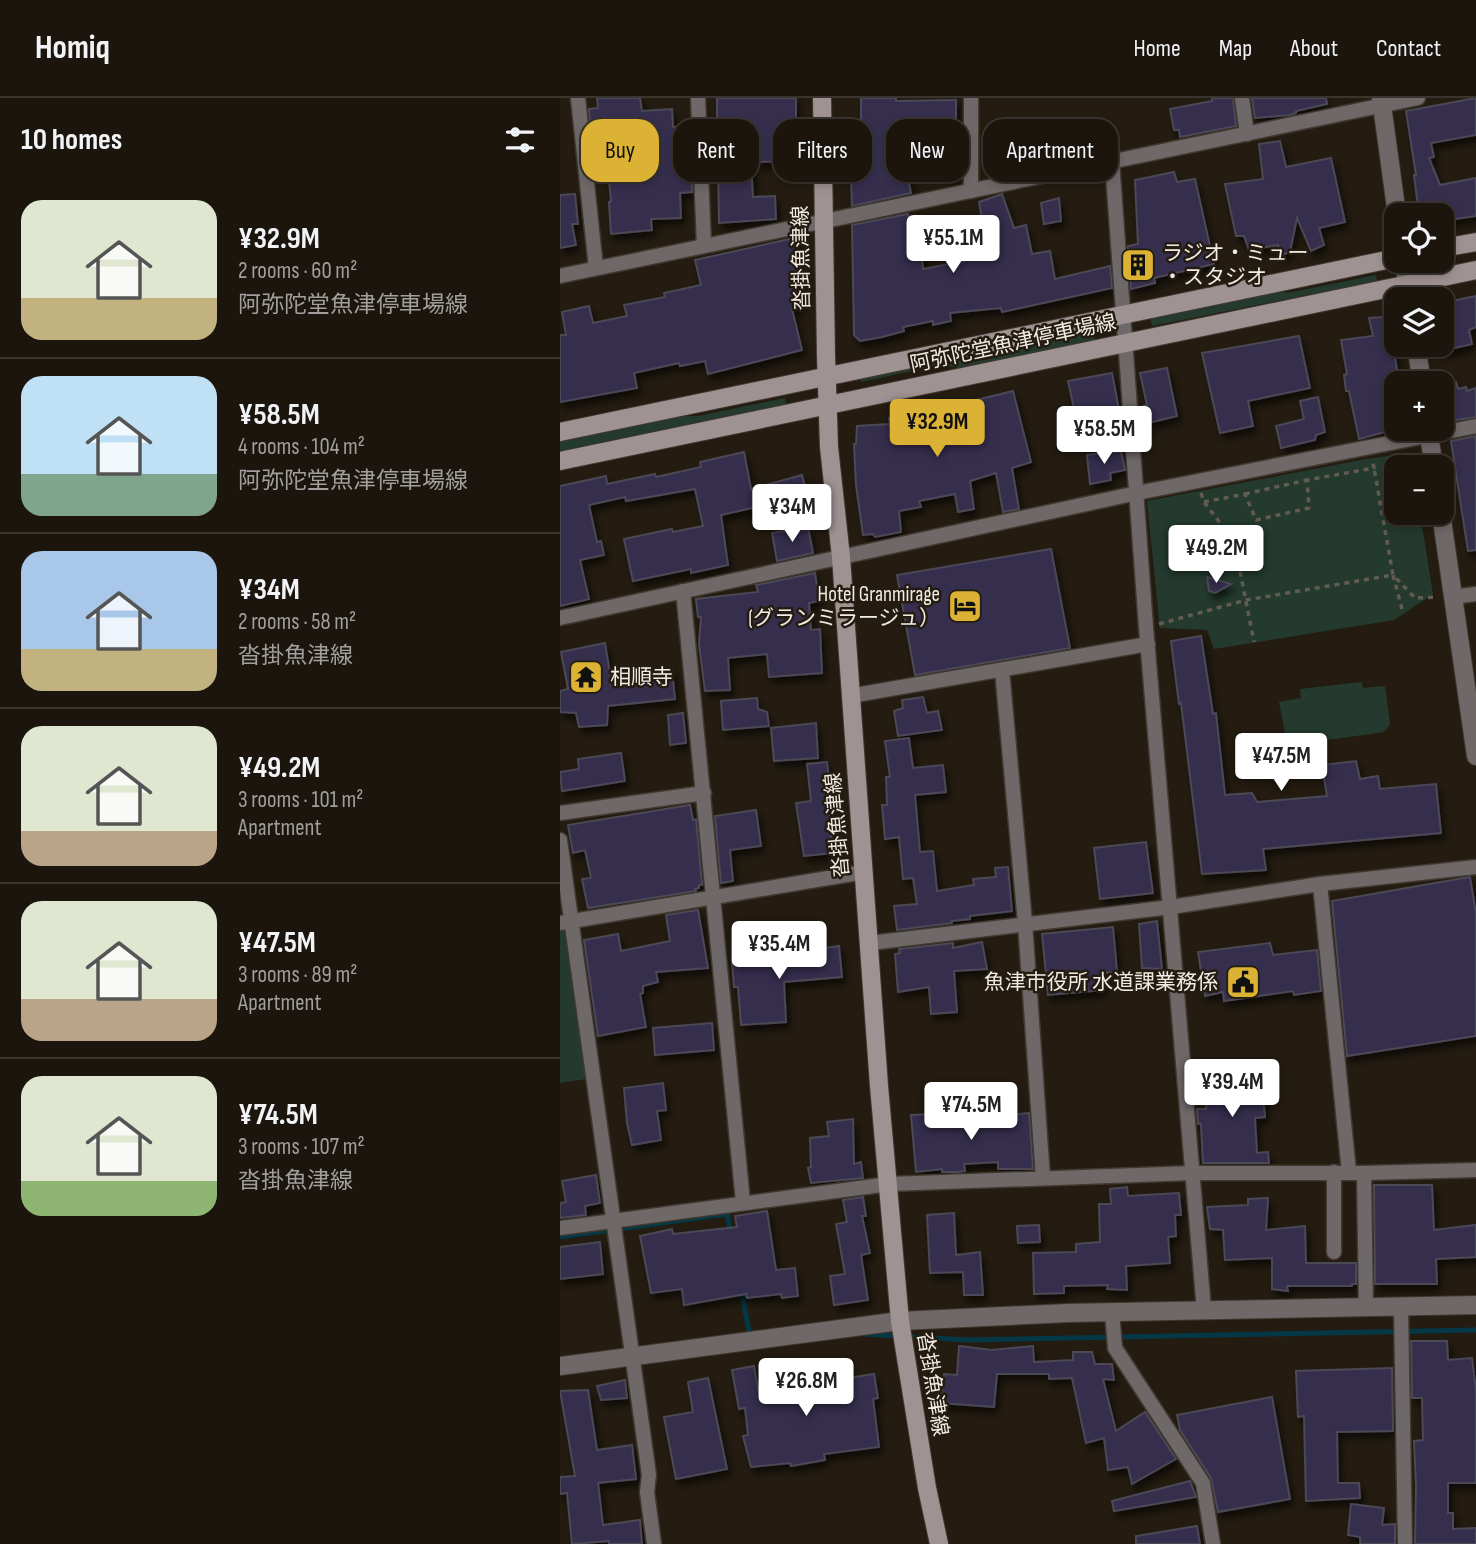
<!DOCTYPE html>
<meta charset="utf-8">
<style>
body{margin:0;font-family:"Sofia Sans Condensed","Noto Sans JP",sans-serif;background:#28221b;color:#f1f3f6;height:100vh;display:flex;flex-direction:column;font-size:26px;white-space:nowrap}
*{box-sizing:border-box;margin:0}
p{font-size:23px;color:#a09f9d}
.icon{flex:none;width:38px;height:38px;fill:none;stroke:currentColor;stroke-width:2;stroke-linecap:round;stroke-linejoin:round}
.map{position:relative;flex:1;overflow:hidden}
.panel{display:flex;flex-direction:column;background:#1b150d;width:560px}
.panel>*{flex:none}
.guide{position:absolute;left:21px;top:21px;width:665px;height:63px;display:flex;gap:14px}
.buttons{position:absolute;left:824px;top:105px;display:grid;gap:14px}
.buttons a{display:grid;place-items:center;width:70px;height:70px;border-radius:14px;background:#1b150d;box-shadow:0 4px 10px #0003,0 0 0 2px #39342e;font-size:35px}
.price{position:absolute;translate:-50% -60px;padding:0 16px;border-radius:7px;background:#fff;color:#222;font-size:23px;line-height:46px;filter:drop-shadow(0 2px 4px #0008)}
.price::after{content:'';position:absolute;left:50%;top:42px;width:21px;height:16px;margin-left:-10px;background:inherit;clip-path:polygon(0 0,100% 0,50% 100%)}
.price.active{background:#dbb233;color:#111}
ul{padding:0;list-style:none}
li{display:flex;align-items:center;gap:21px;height:175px;padding:0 21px}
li+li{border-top:2px solid #39342e}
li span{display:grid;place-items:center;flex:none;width:196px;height:140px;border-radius:21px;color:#555}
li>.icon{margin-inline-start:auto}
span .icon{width:84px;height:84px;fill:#fffc;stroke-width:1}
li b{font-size:30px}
h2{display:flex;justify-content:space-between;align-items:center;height:84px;padding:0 21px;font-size:30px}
.pill{padding:0 24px;border-radius:21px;background:#1b150d;box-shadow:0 4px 10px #0003,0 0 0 2px #39342e;font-size:24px;line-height:63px}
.pill.active{background:#dbb233;color:#111}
header{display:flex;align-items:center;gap:42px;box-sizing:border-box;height:98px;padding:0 35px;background:#1b150d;border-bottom:2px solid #39342e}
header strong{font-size:33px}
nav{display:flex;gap:38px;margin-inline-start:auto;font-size:24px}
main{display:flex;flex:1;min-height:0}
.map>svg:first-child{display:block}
.green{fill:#243a2e}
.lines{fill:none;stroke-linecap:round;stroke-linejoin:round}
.stream{stroke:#043846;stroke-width:5}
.building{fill:#352d4d;stroke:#4b4856;stroke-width:2;filter:url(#shadow)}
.minor-casing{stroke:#41392f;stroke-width:17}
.tertiary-casing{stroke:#41392f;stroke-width:20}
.secondary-casing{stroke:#41392f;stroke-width:20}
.path{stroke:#625b51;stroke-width:3.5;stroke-dasharray:5 5;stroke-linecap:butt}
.minor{stroke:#6f6868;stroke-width:14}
.tertiary{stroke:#6f6868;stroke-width:18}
.secondary{stroke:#9f9293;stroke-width:18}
.labels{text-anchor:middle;stroke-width:5;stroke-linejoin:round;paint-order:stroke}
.poi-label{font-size:21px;fill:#f0ebe4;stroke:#241c11;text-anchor:start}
.street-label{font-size:21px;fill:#f0ebe4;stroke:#241c11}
</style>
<header>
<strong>Homiq</strong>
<nav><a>Home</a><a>Map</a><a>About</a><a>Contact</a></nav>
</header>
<main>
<section class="panel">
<h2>10 homes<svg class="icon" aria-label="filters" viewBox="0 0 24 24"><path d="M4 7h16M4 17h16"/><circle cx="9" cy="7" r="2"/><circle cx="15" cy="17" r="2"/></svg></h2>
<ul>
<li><span style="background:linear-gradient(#dfe7d0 70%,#c2b280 0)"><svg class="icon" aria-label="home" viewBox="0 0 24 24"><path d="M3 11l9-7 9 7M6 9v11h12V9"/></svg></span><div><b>¥32.9M</b><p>2 rooms · 60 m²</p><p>阿弥陀堂魚津停車場線</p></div></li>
<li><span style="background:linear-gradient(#bfe0f5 70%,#7fa58c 0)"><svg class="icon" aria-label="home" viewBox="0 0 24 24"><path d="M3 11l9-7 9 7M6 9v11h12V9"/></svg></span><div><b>¥58.5M</b><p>4 rooms · 104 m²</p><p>阿弥陀堂魚津停車場線</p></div></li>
<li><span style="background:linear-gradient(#a9c7e8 70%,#c2b280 0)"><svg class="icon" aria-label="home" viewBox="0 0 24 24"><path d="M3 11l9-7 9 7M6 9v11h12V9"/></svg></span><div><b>¥34M</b><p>2 rooms · 58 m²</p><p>沓掛魚津線</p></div></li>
<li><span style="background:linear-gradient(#dfe7d0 75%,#b9a48a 0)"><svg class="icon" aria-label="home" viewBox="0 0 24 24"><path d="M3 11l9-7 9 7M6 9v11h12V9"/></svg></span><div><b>¥49.2M</b><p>3 rooms · 101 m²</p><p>Apartment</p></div></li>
<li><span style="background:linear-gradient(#dfe7d0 70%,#b9a48a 0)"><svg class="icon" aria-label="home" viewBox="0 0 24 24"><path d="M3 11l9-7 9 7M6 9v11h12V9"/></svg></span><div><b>¥47.5M</b><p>3 rooms · 89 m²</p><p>Apartment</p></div></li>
<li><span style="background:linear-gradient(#dfe7d0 75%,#8fb573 0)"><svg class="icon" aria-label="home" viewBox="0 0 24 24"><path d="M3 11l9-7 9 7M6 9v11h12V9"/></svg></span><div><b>¥74.5M</b><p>3 rooms · 107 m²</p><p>沓掛魚津線</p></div></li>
</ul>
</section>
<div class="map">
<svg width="916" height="1446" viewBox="0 0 916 1446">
<defs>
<filter id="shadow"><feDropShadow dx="3.5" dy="6" stdDeviation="3.5" flood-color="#0009"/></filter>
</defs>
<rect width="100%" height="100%" fill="#241c11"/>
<!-- green -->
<g class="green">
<path d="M816 177 817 183 592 228 590 219 706 195 732 194Z"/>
<path d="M533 232 535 242 399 270 380 267 301 284 300 279Z"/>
<path d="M225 300 226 306 0 353V342L110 318H138Z"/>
<path d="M850 355 853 369H836V415H860L873 496 834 522 654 551 647 532 600 530 587 403 806 361Z"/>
<path d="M802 584 803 590 825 588 830 626 824 634 732 647 726 640 719 604 741 600 740 591Z"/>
<path d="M11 823 33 980 0 985V825Z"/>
</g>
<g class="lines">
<!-- stream -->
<g class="stream">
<path d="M0 1139 167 1116 171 1136"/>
<path d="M181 1190 190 1239"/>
<path d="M303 1236 408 1242 916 1232"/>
</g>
</g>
<!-- building -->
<g class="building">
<path d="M37 0H80L82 13 112 11 113 29 130 28 132 94 120 95 121 120 91 121 92 132 51 136 49 104 51 103 47 61H42L39 24 30 25 29 11 38 10Z"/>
<path d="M157 0H236V63L197 64 196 30 157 31Z"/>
<path d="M301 0H336V3L396 2V79L386 80 384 52 343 54 351 95 292 108 289 24H301Z"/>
<path d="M652 0H673L676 28 620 39 619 32H614L610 11 652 3Z"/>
<path d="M692 0H766L767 6 736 13V15L731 17 695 20Z"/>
<path d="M916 0V37L871 45 874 59 869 60 880 87 916 80V118L882 123V117H859L854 77H856L846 13Z"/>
<path d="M720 43 726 69 771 60 785 124 759 130 764 147 751 153 737 120 730 154 719 158 718 147 689 152 684 138H676L665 86 703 81 699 46Z"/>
<path d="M191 65 193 99 215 98 216 121 159 125 158 67Z"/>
<path d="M614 74 617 84 635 81 654 166 594 180 595 185 571 191 568 148 578 146 575 82Z"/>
<path d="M15 96 18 126H12L16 147 0 150V97Z"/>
<path d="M442 96 454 130 466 127 472 156 490 153 495 181 550 168 552 190 442 214 441 210 390 215 391 223 373 227V223L343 229 344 233 322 239 300 243 294 237 292 127 348 116 356 152 361 150 363 171 405 163 399 141 424 134 419 104Z"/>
<path d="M499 100 501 123 484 126 481 105Z"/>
<path d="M234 140 239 156 232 157 242 189 235 191 241 208 232 211 242 252 148 276 145 263 120 268 119 265 74 275 77 290 0 304V237H6L2 214 29 208 33 225 67 218 64 207 105 199 104 195 141 187 135 162Z"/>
<path d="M916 198V229L909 232 912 246 882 253V205Z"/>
<path d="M823 219 830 227 839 285H836V326L833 332 799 341 789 293H786L784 277 787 276 781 242 813 238 809 220Z"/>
<path d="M739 238 750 290 688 303 693 328 660 335 642 255Z"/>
<path d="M607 270 617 318 588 325 583 308 587 307 580 275Z"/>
<path d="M552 275 559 312H556L559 329 520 338 508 283Z"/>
<path d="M896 284 898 291 906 289 907 293 916 290V319L889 323 882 287Z"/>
<path d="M453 293 471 364 452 370 459 411 443 414 436 375 410 383 414 411 398 414 395 396 359 403 361 409 339 413 341 434 315 439 313 436 303 437 296 387 294 346H296L297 328 330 326 329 320 346 316 347 319Z"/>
<path d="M758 299 765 334 756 337 755 342 721 350 716 328 744 321 740 303Z"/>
<path d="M916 338V452L908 453 891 343Z"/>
<path d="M561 353 565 372 550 375 551 382 530 386 527 357Z"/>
<path d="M184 354 191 391 242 377 249 403 203 416 201 408 161 417 168 467 131 475V471L73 483 64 441 112 431 113 434 143 428 135 391 66 403 65 399 29 407 37 444 41 443 44 457 20 462 29 501 0 508V388L46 378 47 386 95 376 96 379 141 369 140 364Z"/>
<path d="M248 429 253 455 217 463 212 435Z"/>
<path d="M491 451 510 550 355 577 337 477Z"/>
<path d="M255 475 259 503 249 505 251 532 260 531 262 575 209 579 207 556 168 560 170 592 145 593 139 546 141 519H138L136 501 198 494 196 487Z"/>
<path d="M647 479 671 486 655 495 649 493Z"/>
<path d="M641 538 653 616 656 615 665 697 692 695 697 704 767 698 762 667 796 663 800 681 818 678 820 691 876 686 881 735 703 751 706 772 642 776 621 605 619 606 611 543Z"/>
<path d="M45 545 50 576 112 572 115 601 48 608 47 627 19 629 16 615 0 614V593L8 591 1 554Z"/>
<path d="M363 599 367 615 378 613 382 632 338 638 334 613 343 610 342 602Z"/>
<path d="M197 600 198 611 207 614 209 628 163 632 161 603Z"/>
<path d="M123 615 126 645 110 647 108 617Z"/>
<path d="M256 625 258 660 214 663 211 630Z"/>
<path d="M349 640 353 670 383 667 386 694 355 697 360 754 373 753 377 793 414 787 413 781 436 779 435 770 448 769 452 813 410 818V821L392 823V825L337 832 334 808 357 806 353 780 343 781 339 739 325 741 322 707H327L326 679H330L325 643Z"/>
<path d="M61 655 65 683 2 693 0 674 19 671 18 661Z"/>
<path d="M267 664 270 690H266L273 755 244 758 236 705 251 703 247 666Z"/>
<path d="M130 707 133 722 136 721 142 787H139V790L135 791 136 793 28 810 22 781 31 780 25 752 13 755 8 727Z"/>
<path d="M196 712 201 748 170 752 173 783 161 785 155 718Z"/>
<path d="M586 744 593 795 540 801 534 750Z"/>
<path d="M910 779 916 816V938L787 958 772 803Z"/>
<path d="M138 812 148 870 96 874 98 884 83 888V895L80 896 86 929 38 938 24 842 58 836 61 853 110 843 106 817Z"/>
<path d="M597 823 602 871 582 870 579 826Z"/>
<path d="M553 829 557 874 542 875 543 892 488 897 482 836Z"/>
<path d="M422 844 427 871 394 873 397 914 371 916 369 889 338 894 335 856 340 855 339 851 393 845V850Z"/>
<path d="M710 845 713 857 757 852 761 893 734 897 733 893 664 903 663 894 645 898 638 854Z"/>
<path d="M279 848 282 879 224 884 226 924 181 927 178 889H174L172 863Z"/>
<path d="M152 925 154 952 95 957 93 930Z"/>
<path d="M701 974 705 1019 695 1020 697 1055 708 1054 709 1065H643L641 1026H638L637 1011H646L644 978Z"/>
<path d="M103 985 106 1012 97 1013 101 1042 72 1047 67 1025 64 990Z"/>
<path d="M396 1015 398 1021 469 1015 473 1071H438V1064L404 1066 405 1073 398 1074H382V1071L356 1074 351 1017Z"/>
<path d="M293 1021 294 1066 301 1064 303 1080 251 1085 248 1070 251 1069 250 1040 269 1038 267 1024Z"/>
<path d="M36 1077 40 1105 25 1108 26 1117 0 1120V1105L6 1104 2 1083Z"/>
<path d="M814 1087H872L874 1132 916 1127V1159L876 1161 877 1186H815Z"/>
<path d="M567 1089 568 1098 619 1095 621 1117H615L616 1138 608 1139 610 1165 566 1168 567 1192 547 1191 548 1187 504 1188V1195L474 1196 473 1155 516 1154V1146L540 1144 539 1106H551L550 1091Z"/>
<path d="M303 1099 306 1118H302L310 1155 301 1157 308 1202 274 1207 270 1178 285 1176 276 1126 287 1124 283 1102Z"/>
<path d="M708 1100 706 1132 745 1128 746 1165H796V1186H792V1188H727L728 1193 712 1191V1160L665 1162 663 1132 650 1131 647 1109 688 1107V1101Z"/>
<path d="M207 1113 216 1172 235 1170 238 1198 222 1200 221 1196 187 1200 186 1196 124 1207 122 1191 91 1195 80 1138 112 1131 113 1136 177 1129 175 1118Z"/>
<path d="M394 1115 396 1157 420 1154 423 1197H404L403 1174 370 1175 367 1117Z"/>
<path d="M479 1127 480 1144 458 1145 457 1128Z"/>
<path d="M40 1144 43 1176 0 1181V1149Z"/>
<path d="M851 1243H887L888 1262 912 1260 916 1293V1385H888V1415H893V1431L916 1430V1446H855L856 1388 854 1343 863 1342 862 1300H852Z"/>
<path d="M399 1248 432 1252 473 1248 474 1264 513 1262V1254H532L535 1266H552L554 1282 543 1281 556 1333 585 1314 616 1361 572 1386 568 1369 548 1372 544 1340 526 1345 512 1280 489 1281V1276H437L434 1309 381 1305 384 1276 397 1277Z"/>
<path d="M194 1268 198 1292 251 1281 252 1286 314 1276 318 1300 313 1301 319 1349 264 1356 265 1362 231 1368 230 1365 191 1369 183 1338 188 1337 185 1310 179 1311 172 1272Z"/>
<path d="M832 1270 833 1333 777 1334 778 1385H799L800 1400 746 1403 744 1318 738 1319 736 1273Z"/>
<path d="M148 1280 167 1371 116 1381 104 1319 133 1314 128 1284Z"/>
<path d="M65 1282 67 1300 41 1302 37 1288Z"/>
<path d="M28 1292 37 1352 72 1347 76 1381 38 1385 43 1427 80 1422 82 1446H49V1443L12 1446 7 1395 0 1396V1379L15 1378 0 1293Z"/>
<path d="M712 1299 730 1401 658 1414 651 1380 620 1332 617 1317Z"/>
<path d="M630 1383 636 1399 554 1413 552 1403Z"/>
<path d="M791 1406 824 1410 822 1427 835 1426V1446H800V1439L788 1437Z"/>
<path d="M637 1428 640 1446H576V1438Z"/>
</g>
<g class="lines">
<!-- minor casing -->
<g class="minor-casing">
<g id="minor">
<path d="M18 0 36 170"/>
<path d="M138 0 144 148"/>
<path d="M411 0V93"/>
<path d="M682 0 687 36"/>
<path d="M552 63 586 529 644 1212"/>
<path d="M0 178 858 0"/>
<path d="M123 493 183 1104"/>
<path d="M893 499 916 496"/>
<path d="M0 520 577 395 916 328"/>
<path d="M442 572 465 825 483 1080"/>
<path d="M290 598 588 546"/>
<path d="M0 715 144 695"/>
<path d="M0 742 89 1377 87 1394 94 1446"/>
<path d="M760 786 789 1074"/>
<path d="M0 825 304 774"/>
<path d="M310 845 611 809 760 786 916 769"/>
<path d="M804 1075 806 1209"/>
<path d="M0 1130 329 1086 632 1075H804L916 1072"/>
<path d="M774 1154V1074"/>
<path d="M841 1209 845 1446"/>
<path d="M552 1214 555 1250 643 1385 653 1446"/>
</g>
</g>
<!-- tertiary casing -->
<g class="tertiary-casing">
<g id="tertiary">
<path d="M821 0 837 117"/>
<path d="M844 163 849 201"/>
<path d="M856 247 862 285"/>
<path d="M868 331 874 369"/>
<path d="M881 415 916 658"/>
<path d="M0 1268 340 1223 508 1215 916 1207"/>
</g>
</g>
<!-- secondary casing -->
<g class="secondary-casing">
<g id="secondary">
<path d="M262 0 266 258 269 349 281 459 319 988 340 1223 367 1390 379 1446"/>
<path d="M882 150 916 144"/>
<path d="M0 334 836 160"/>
<path d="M0 363 916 172"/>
</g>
</g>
<!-- path -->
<g class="path">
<path d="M641 395 644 404 674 443 694 544"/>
<path d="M685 396 747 382"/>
<path d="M644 404 685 396 696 422 749 410 747 382 814 370 812 362"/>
<path d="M842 511 833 477 855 500 877 499"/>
<path d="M599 526 686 502 833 477 814 370"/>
</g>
<!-- minor -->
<use href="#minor" class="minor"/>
<!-- tertiary -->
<use href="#tertiary" class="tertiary"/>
<!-- secondary -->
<use href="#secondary" class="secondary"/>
</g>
<!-- icons -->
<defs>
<g id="building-square" transform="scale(1.75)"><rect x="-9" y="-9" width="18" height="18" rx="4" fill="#dbb233" stroke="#241c11"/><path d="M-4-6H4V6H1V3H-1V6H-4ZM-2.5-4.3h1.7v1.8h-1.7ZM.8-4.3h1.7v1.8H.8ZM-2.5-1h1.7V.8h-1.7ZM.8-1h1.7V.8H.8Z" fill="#111"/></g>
<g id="hotel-square" transform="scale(1.75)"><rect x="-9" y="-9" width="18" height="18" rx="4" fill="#dbb233" stroke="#241c11"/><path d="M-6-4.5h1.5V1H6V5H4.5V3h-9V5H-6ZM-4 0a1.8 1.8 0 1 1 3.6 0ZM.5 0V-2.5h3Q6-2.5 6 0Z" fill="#111"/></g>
<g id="temple-square" transform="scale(1.75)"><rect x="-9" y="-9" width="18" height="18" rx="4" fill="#dbb233" stroke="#241c11"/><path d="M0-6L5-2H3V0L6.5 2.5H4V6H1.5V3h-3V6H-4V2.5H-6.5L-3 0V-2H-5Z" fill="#111"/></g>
<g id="civic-square" transform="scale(1.75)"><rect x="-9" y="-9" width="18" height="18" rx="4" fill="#dbb233" stroke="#241c11"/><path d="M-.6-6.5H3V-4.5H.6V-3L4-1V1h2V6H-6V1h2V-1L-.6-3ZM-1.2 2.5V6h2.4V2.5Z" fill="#111"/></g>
</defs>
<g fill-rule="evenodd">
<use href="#building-square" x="578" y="167"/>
<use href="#hotel-square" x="405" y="508"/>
<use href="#temple-square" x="26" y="579"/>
<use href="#civic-square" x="683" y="884"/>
</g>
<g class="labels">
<!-- poi labels -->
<g class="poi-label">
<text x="602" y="162">ラジオ・ミュー<tspan x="602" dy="24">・スタジオ</tspan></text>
<text x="380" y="503" text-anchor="end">Hotel Granmirage<tspan x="380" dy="24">(グランミラージュ）</tspan></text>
<text x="50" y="586">相順寺</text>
<text x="658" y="891" text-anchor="end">魚津市役所 水道課業務係</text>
</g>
<!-- street labels -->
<g class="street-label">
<text transform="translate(241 160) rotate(-91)" y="7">沓掛魚津線</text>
<text transform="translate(453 245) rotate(-12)" y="7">阿弥陀堂魚津停車場線</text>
<text transform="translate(277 727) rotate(-95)" y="7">沓掛魚津線</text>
<text transform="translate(373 1286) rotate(81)" y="7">沓掛魚津線</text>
</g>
</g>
</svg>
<div class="buttons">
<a><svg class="icon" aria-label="locate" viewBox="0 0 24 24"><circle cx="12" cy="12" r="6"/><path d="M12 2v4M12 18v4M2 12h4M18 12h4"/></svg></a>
<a><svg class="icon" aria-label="layers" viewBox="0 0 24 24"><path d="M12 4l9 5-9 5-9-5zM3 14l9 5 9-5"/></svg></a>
<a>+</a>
<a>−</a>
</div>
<b class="price" style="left:393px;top:177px">¥55.1M</b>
<b class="price active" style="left:377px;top:361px">¥32.9M</b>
<b class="price" style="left:544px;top:368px">¥58.5M</b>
<b class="price" style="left:232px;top:446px">¥34M</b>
<b class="price" style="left:656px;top:487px">¥49.2M</b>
<b class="price" style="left:721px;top:695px">¥47.5M</b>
<b class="price" style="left:219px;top:883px">¥35.4M</b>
<b class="price" style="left:672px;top:1021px">¥39.4M</b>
<b class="price" style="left:411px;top:1044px">¥74.5M</b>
<b class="price" style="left:246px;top:1320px">¥26.8M</b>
<div class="guide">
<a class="pill active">Buy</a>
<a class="pill">Rent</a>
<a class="pill">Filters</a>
<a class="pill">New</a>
<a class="pill">Apartment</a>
</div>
</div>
</main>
